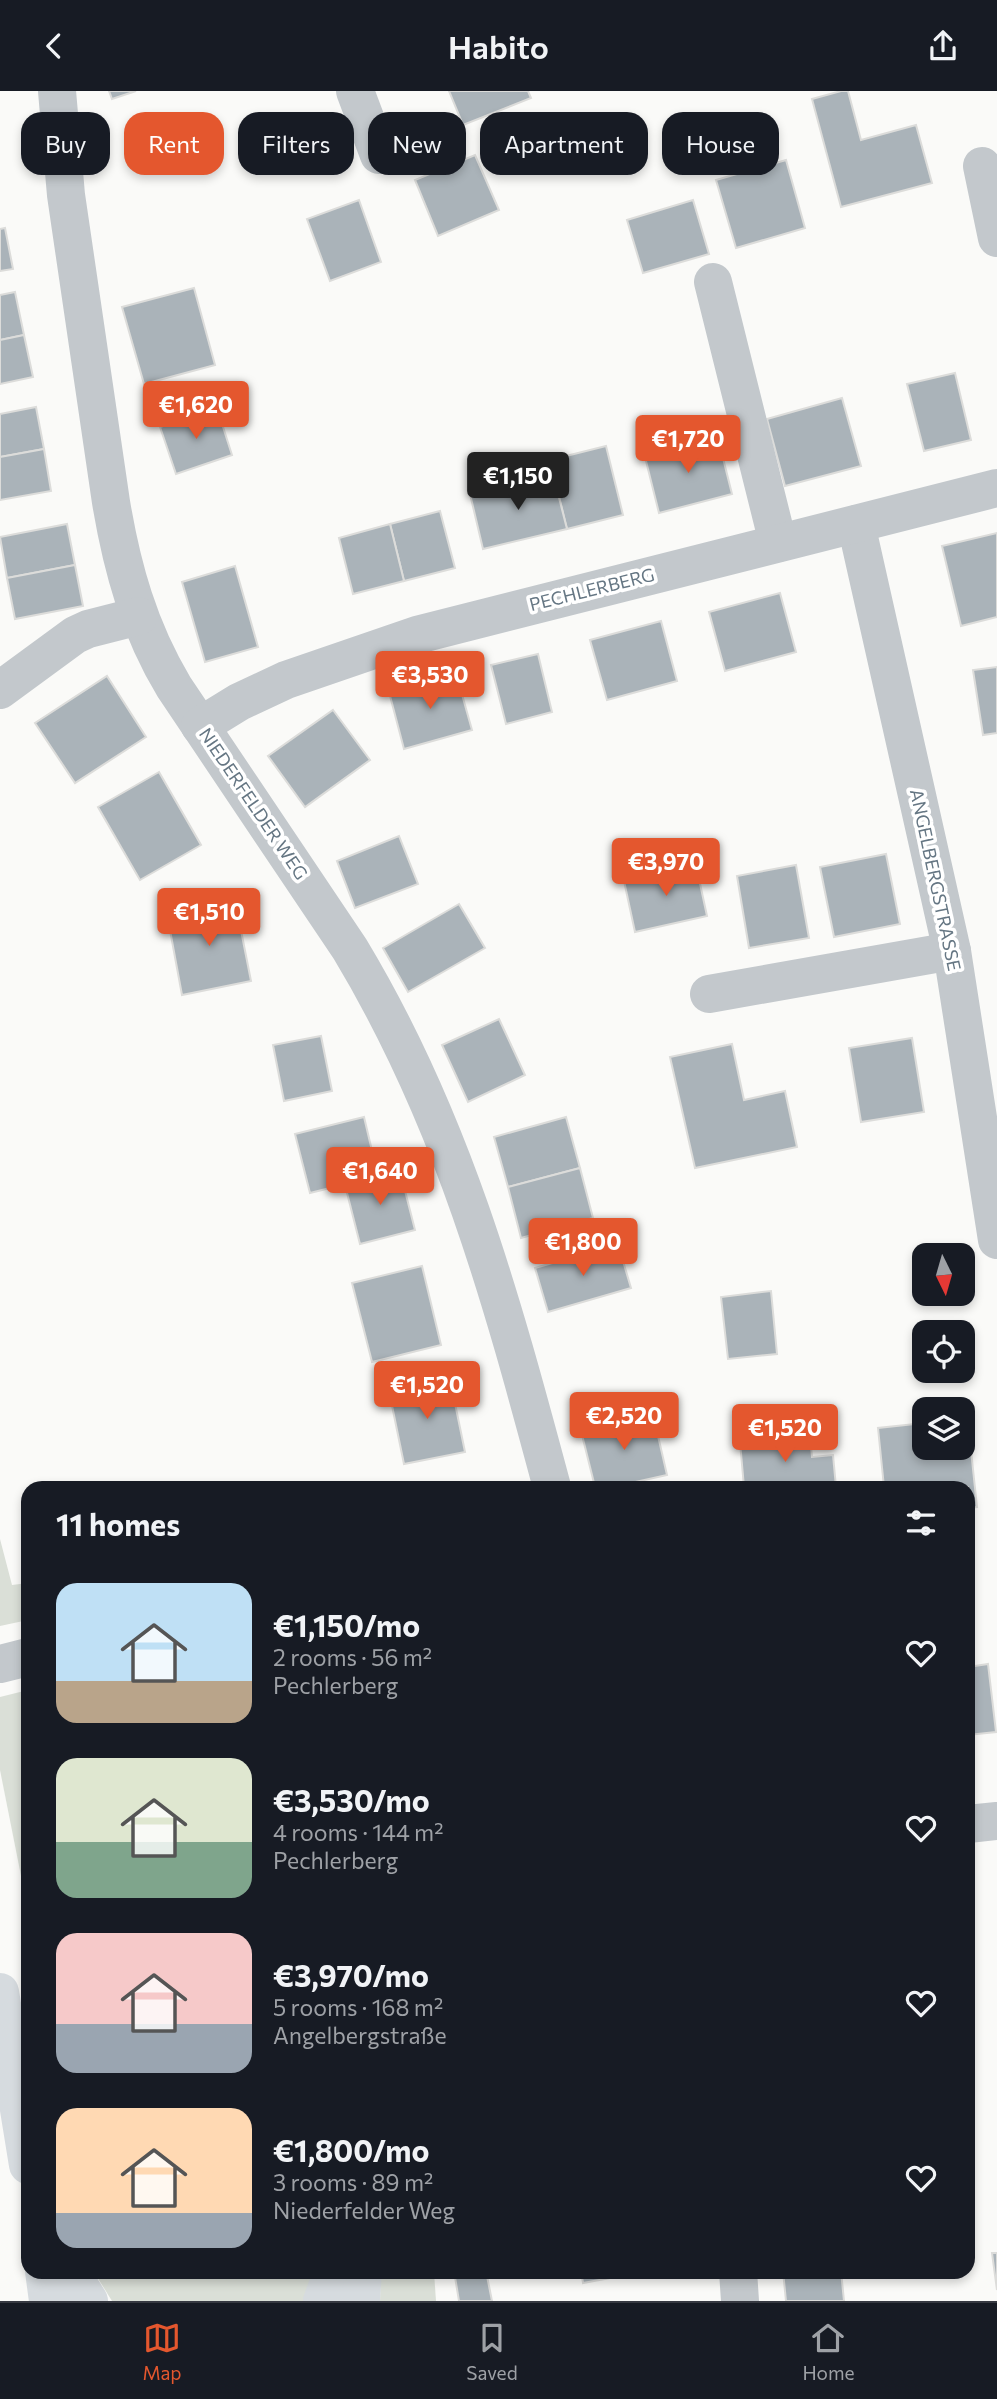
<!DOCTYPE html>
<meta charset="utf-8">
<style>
body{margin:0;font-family:Commissioner,sans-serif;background:#242831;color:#f1f3f6;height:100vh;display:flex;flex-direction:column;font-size:26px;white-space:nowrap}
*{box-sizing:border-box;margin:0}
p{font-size:23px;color:#9ea1a6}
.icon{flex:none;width:38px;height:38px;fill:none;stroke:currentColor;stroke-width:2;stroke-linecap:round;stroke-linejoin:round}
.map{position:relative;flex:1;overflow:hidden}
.drawer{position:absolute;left:21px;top:1390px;width:954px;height:798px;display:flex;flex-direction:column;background:#171b24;border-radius:21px;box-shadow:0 4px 10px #0003}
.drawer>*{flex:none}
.top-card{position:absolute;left:21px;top:21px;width:956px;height:63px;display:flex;gap:14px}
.needle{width:46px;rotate:175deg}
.tools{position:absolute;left:912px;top:1152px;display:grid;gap:14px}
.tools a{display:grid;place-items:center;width:63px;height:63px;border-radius:14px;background:#171b24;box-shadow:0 4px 10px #0003;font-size:35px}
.price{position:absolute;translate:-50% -60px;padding:0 16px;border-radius:7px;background:#e4572e;color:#fff;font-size:23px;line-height:46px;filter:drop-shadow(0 2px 4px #0008)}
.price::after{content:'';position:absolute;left:50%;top:42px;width:21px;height:16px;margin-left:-10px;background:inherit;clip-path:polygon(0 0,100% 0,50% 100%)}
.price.selected{background:#222;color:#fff}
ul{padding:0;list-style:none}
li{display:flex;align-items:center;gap:21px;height:175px;padding:0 35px}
li span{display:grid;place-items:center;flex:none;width:196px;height:140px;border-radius:21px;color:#555}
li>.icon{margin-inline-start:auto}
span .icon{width:84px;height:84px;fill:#fffc;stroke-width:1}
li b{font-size:30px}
h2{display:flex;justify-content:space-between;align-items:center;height:84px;padding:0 35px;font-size:30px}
.tag{padding:0 24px;border-radius:21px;background:#171b24;box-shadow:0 4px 10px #0003;font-size:24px;line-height:63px}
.tag.selected{background:#e4572e;color:#fff}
header{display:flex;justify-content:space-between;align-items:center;height:91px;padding:0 35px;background:#171b24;font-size:32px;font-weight:600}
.tab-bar{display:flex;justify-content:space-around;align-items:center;height:98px;border-top:2px solid #363941;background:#171b24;font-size:19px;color:#9ea1a6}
.tab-bar a{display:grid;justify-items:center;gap:4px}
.tab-bar .selected{color:#e4572e}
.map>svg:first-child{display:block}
.green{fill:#dadfd7}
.building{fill:#aab3b9;stroke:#dcdcda;stroke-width:2}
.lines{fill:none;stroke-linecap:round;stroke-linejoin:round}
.minor{stroke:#c3c8cc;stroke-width:38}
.highway{stroke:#d6dbdf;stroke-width:38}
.labels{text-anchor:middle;stroke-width:7;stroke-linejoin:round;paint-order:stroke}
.street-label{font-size:18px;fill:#657683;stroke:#fff}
</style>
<header><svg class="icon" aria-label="back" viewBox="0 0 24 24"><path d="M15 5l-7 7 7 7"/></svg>Habito<svg class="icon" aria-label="share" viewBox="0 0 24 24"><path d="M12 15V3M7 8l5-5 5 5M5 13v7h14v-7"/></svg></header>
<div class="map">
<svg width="997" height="2210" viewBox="0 0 997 2210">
<rect width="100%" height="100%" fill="#fafaf8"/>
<!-- green -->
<g class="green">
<path d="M0 1448 12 1494 28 1492V1529L0 1535Z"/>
<path d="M28 1599V1820L0 1679V1606Z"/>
<path d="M94 2181H318L305 2210H112Z"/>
<path d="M381 2181H434L436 2210H380Z"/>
</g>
<!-- building -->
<g class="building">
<path d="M109 0H136L112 8Z"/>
<path d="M449 0H528L531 7 463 34Z"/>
<path d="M841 0H848L861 49 916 34 932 92 841 116 812 8Z"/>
<path d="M475 64 499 119 438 145 415 89Z"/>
<path d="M786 69 805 137 736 157 716 89Z"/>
<path d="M359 109 381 171 330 190 307 128Z"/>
<path d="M693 109 709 163 643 182 627 129Z"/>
<path d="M5 137 13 178 0 180V138Z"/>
<path d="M194 197 215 274 144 293 122 216Z"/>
<path d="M15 201 24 244 0 249V204Z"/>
<path d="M24 244 33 286 0 293V249Z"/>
<path d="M955 282 971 349 924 360 907 293Z"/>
<path d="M842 307 861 375 785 395 767 328Z"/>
<path d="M36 316 44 358 0 366V323Z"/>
<path d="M217 317 232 364 176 383 160 336Z"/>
<path d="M718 347 732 403 659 422 645 366Z"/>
<path d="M606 355 623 424 567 438 550 369Z"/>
<path d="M44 358 51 400 0 409V366Z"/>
<path d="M553 383 567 438 483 458 470 403Z"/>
<path d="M440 420 455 477 404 490 390 433Z"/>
<path d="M67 433 75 474 7 487 0 446Z"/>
<path d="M390 433 404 490 353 503 339 447Z"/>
<path d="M997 442V526L961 535 942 455Z"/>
<path d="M75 474 83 515 15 528 7 487Z"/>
<path d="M235 475 258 556 205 571 182 491Z"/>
<path d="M780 502 796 561 725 580 709 521Z"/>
<path d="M661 530 677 590 607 609 590 549Z"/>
<path d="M538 563 552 621 506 633 491 574Z"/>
<path d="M997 576V642L983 644 973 579Z"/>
<path d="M456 582 472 639 404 658 389 601Z"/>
<path d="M107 585 146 646 75 692 35 632Z"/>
<path d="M333 619 370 669 305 716 268 665Z"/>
<path d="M159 681 201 754 140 789 98 716Z"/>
<path d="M399 745 418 793 355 817 337 770Z"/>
<path d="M886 763 900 833 834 846 820 776Z"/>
<path d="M696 774 707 825 635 841 624 790Z"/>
<path d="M796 774 809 847 749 857 737 785Z"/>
<path d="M235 809 251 890 182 904 167 823Z"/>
<path d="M459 813 485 857 408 901 383 857Z"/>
<path d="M499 928 525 984 468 1011 442 954Z"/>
<path d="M321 945 332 1000 284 1010 273 954Z"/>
<path d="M912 947 924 1021 861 1031 849 957Z"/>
<path d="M732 953 744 1009 785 1000 797 1056 695 1077 670 966Z"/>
<path d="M364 1026 378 1085 310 1102 295 1043Z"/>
<path d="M566 1026 580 1077 508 1096 494 1046Z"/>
<path d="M580 1077 593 1127 521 1147 508 1096Z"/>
<path d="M400 1080 415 1139 360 1153 345 1094Z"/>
<path d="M618 1153 631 1197 548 1221 535 1177Z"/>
<path d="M422 1175 441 1254 372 1271 352 1192Z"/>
<path d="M771 1200 777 1263 728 1268 721 1206Z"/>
<path d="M450 1288 465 1361 404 1373 389 1300Z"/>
<path d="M653 1323 667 1384 613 1396H595L581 1340Z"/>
<path d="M924 1332V1356H962V1351L970 1350 977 1416 968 1417V1396H884L878 1337Z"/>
<path d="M810 1344 812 1366 833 1364 836 1396H744L740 1351Z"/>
<path d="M988 1573 996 1641 968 1644V1576Z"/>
<path d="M992 2162H997V2199Z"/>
<path d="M454 2180H486L492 2210H459Z"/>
<path d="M581 2180H648L583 2192Z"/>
<path d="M783 2180H841L844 2210H786Z"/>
</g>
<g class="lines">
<!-- minor -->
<g class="minor">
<path d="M57 0 66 104 111 411C122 477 139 538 174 596L350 858C453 1029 501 1206 552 1396"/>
<path d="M355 0 379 64"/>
<path d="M982 75 997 147"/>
<path d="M713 191 778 452"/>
<path d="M856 433 952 860 997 1149"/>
<path d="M0 599 75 544 88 538 139 525"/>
<path d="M200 635 239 611 286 589 417 544 997 397"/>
<path d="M709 903 952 860"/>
<path d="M0 1573 28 1566"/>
<path d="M968 1733 997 1730"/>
<path d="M738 2180 740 2210"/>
</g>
<!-- highway -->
<g class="highway">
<path d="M0 1901 28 2074"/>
<path d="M44 2180 48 2210"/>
<path d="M70 2180 89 2210"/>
<path d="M322 2210 333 2180"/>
<path d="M361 2210 363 2180"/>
</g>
</g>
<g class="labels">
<!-- street labels -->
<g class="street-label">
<text transform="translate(592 499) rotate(-14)" y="6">PECHLERBERG</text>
<text transform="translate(253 713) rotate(56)" y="6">NIEDERFELDER WEG</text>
<text transform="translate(935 789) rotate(78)" y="6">ANGELBERGSTRASSE</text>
</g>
</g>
</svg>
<div class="tools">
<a><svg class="needle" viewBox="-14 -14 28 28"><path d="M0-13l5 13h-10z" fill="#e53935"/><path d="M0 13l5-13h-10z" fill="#9ea1a6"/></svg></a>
<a><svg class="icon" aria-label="locate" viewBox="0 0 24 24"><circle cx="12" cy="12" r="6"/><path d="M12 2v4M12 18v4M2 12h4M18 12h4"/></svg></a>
<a><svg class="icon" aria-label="layers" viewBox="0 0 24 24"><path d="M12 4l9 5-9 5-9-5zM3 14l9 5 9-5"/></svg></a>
</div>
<b class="price" style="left:196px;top:350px">€1,620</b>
<b class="price" style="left:688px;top:384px">€1,720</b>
<b class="price selected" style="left:518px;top:421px">€1,150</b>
<b class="price" style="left:430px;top:620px">€3,530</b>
<b class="price" style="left:666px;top:807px">€3,970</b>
<b class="price" style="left:209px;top:857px">€1,510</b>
<b class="price" style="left:380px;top:1116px">€1,640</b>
<b class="price" style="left:583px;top:1187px">€1,800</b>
<b class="price" style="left:427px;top:1330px">€1,520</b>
<b class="price" style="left:624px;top:1361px">€2,520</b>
<b class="price" style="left:785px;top:1373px">€1,520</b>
<div class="top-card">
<a class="tag">Buy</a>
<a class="tag selected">Rent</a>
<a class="tag">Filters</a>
<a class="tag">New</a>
<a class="tag">Apartment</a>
<a class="tag">House</a>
</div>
<section class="drawer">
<h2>11 homes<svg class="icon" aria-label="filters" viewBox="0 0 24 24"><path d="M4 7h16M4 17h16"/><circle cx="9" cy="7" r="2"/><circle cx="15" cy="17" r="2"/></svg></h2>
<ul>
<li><span style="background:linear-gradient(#bfe0f5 70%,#b9a48a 0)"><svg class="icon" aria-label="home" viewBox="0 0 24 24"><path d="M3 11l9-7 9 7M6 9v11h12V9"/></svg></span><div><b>€1,150/mo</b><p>2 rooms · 56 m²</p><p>Pechlerberg</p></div><svg class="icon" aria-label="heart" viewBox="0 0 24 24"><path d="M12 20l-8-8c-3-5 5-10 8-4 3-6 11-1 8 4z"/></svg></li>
<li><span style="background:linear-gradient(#dfe7d0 60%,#7fa58c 0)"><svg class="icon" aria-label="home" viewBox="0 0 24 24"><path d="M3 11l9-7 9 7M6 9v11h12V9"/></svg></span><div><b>€3,530/mo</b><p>4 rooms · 144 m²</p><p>Pechlerberg</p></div><svg class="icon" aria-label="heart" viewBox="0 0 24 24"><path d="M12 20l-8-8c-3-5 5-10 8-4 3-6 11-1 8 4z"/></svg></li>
<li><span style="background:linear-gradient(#f6c9c9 65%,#9aa5b1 0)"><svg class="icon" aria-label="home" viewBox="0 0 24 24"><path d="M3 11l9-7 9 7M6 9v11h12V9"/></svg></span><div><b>€3,970/mo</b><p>5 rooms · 168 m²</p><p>Angelbergstraße</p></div><svg class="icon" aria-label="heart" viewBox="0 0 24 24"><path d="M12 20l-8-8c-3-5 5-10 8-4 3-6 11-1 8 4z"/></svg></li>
<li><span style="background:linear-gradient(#ffd9b3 75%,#9aa5b1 0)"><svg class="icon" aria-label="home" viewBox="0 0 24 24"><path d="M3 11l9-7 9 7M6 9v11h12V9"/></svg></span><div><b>€1,800/mo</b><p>3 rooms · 89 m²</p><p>Niederfelder Weg</p></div><svg class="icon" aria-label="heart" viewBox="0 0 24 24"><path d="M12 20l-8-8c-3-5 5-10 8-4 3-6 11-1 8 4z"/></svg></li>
</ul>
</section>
</div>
<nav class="tab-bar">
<a class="selected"><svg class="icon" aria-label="map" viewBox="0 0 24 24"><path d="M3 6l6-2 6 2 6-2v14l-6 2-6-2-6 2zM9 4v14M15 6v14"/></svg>Map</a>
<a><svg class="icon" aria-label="saved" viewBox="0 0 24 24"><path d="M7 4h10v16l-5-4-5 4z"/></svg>Saved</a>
<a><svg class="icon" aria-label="home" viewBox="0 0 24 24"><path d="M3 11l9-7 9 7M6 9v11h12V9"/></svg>Home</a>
</nav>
